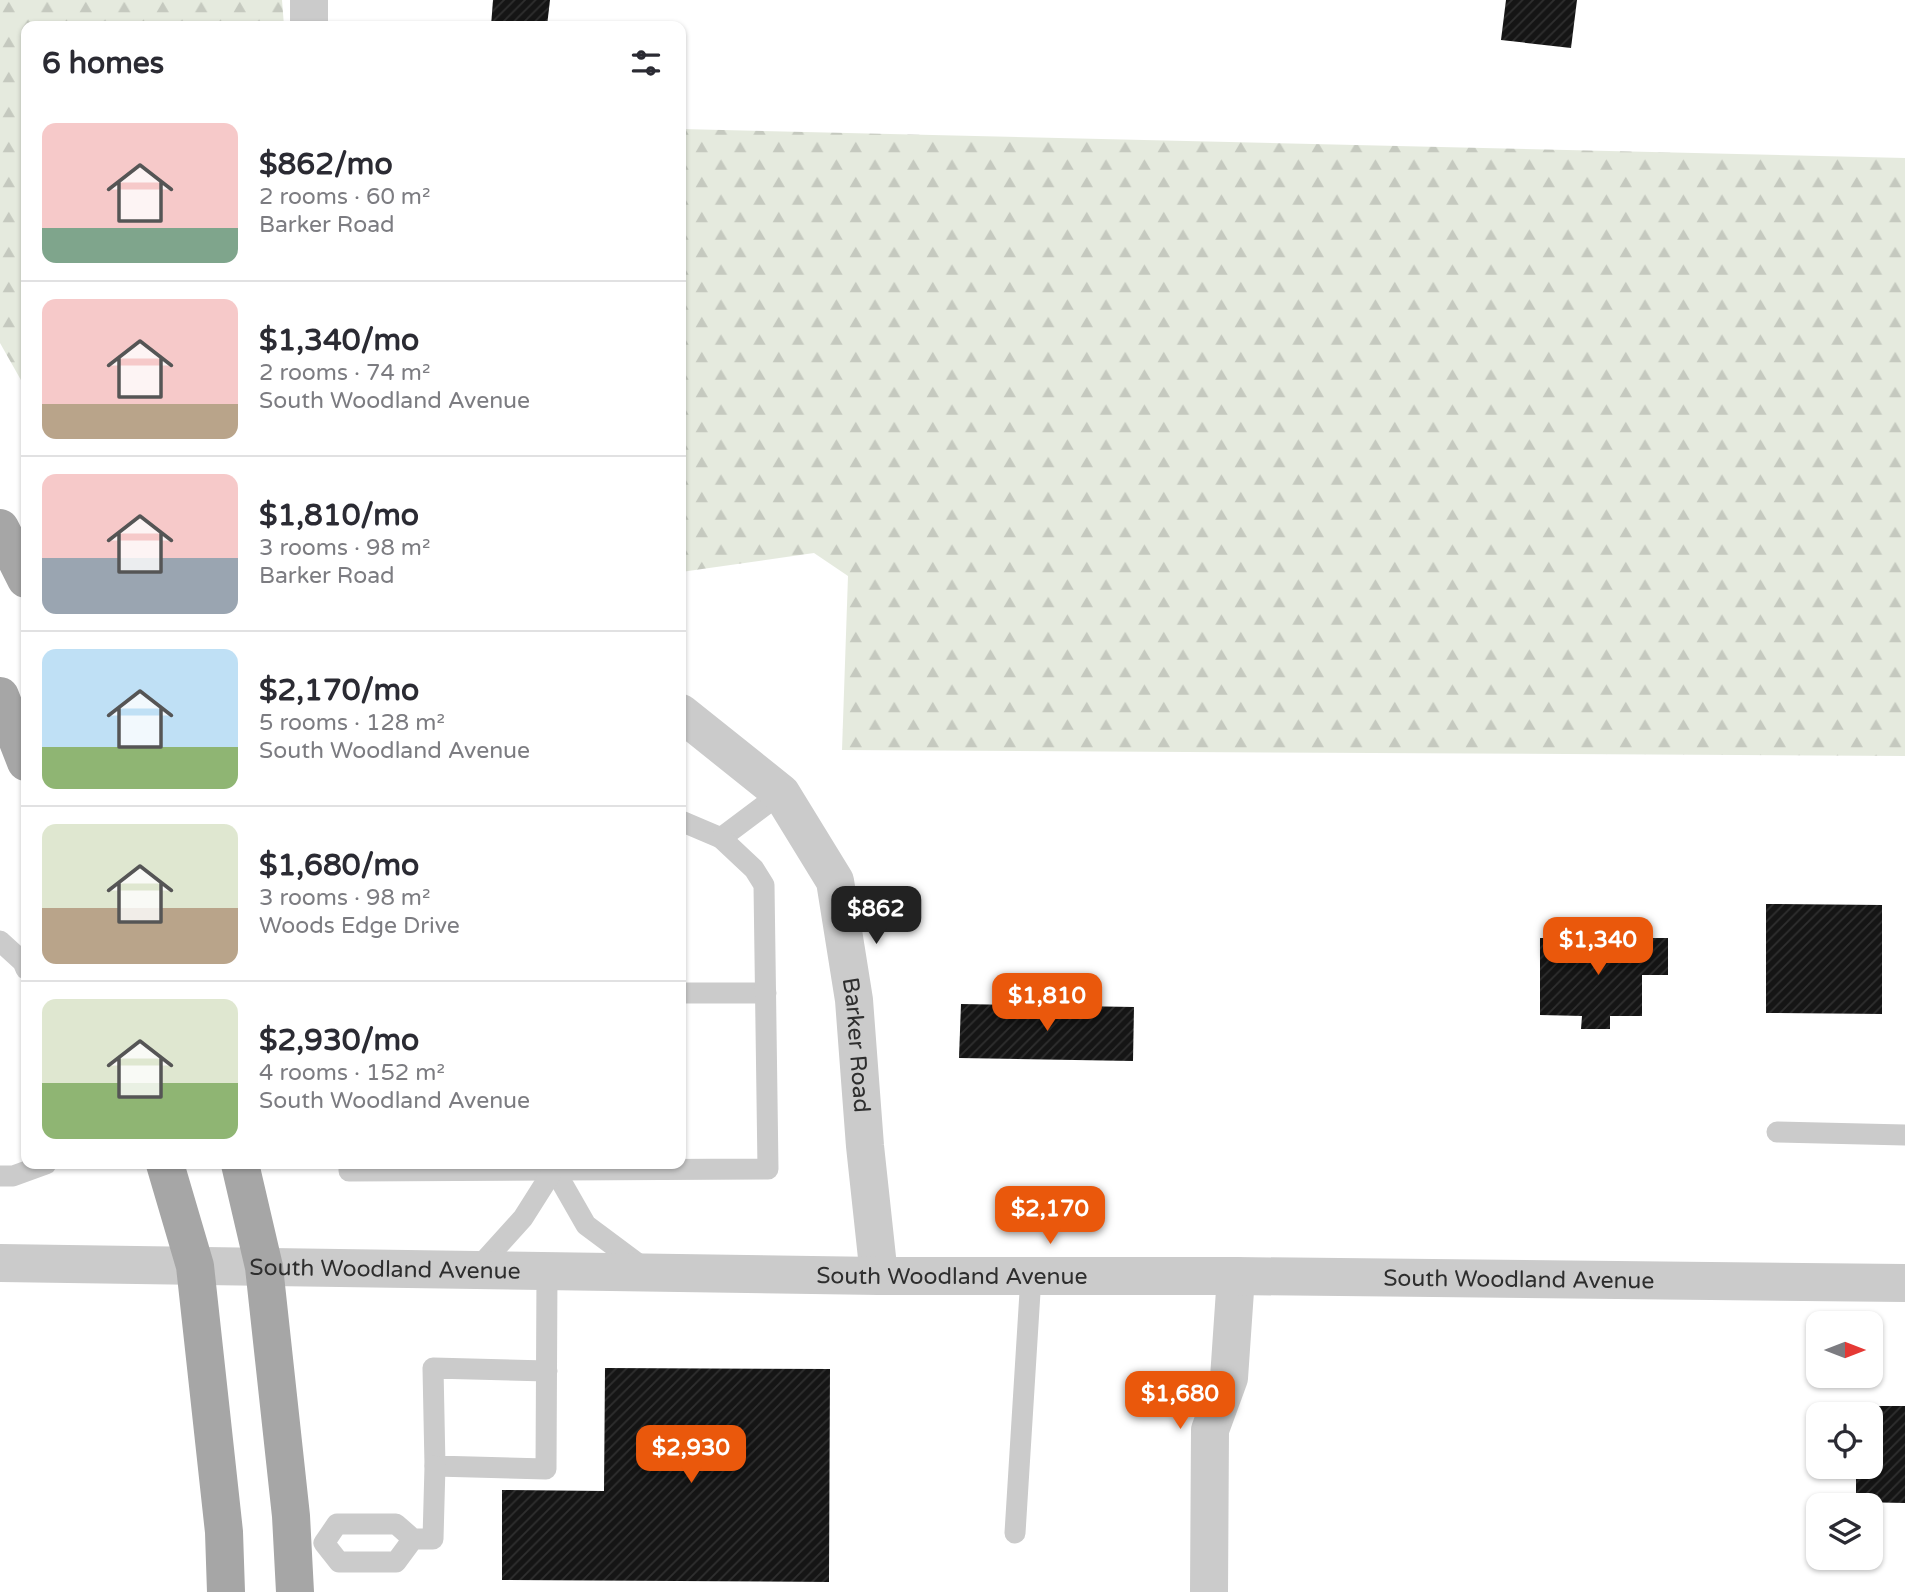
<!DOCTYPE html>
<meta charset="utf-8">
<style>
body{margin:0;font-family:"Varela Round",sans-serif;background:#f2f2f3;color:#2b2b33;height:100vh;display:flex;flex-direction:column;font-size:26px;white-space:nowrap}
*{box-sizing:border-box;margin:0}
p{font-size:23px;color:#7c7c81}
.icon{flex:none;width:38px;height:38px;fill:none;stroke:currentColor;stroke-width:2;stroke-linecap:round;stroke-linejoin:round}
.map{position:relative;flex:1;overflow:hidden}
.drawer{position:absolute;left:21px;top:21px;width:665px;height:1148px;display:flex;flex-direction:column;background:#fff;border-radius:14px;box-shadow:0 2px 5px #0004}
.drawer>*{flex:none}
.needle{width:46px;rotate:90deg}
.controls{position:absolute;left:1806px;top:1311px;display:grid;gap:14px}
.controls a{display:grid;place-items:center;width:77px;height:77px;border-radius:14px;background:#fff;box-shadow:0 2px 5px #0004;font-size:35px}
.price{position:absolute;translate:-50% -60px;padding:0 16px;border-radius:14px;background:#ea580c;color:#fff;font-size:23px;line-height:46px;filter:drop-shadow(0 2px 4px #0008)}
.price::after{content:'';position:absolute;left:50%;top:42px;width:21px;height:16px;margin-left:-10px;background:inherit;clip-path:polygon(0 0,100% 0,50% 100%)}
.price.on{background:#222;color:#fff}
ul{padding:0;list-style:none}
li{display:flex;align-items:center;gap:21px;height:175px;padding:0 21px}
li+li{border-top:2px solid #e1e1e2}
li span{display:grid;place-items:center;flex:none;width:196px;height:140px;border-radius:14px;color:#555}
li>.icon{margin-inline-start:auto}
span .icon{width:84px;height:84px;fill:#fffc;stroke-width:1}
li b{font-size:30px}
h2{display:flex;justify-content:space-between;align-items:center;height:84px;padding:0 21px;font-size:30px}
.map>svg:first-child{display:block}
.forest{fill:url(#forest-firs)}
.building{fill:url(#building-hatch)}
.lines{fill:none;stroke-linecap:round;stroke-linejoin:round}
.service{stroke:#cbcbcb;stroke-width:21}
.minor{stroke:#cbcbcb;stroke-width:38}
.tertiary{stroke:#cbcbcb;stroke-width:38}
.primary{stroke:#a6a6a6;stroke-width:38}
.labels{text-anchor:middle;stroke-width:7;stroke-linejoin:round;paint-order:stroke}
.street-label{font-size:23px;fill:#2e2e2e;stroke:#fff}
</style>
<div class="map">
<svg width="1905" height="1592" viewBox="0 0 1905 1592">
<defs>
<pattern id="forest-firs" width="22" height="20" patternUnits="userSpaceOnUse" patternTransform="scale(1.75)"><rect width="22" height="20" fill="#e5eade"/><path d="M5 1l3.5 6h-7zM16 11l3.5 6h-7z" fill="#c5c9bf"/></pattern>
<pattern id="building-hatch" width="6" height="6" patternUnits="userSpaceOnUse" patternTransform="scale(1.75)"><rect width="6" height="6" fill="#151515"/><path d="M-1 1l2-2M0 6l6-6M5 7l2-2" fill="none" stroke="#2f2f2f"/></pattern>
</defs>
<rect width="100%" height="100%" fill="#fff"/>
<!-- forest -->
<g class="forest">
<path d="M0 0H282L284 26H26V389L0 343Z"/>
<path d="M681 129 1905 158V756L842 750 848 576 814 553 681 572Z"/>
</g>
<!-- building -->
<g class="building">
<path d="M493 0H550L547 26H491Z"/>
<path d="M1506 0H1577L1571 48 1501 40Z"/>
<path d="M1766 904 1882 905V1014L1766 1013Z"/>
<path d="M1540 938H1668V975H1642V1016H1610V1029H1581L1582 1016 1540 1015Z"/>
<path d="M961 1004 1134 1007 1133 1061 959 1058Z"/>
<path d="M605 1368 830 1369 829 1582 502 1580V1490L604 1491Z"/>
<path d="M1857 1406H1905V1503L1856 1502V1466H1871V1414H1857Z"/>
</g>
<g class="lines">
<!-- service -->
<g class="service">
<path d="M681 821 721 838 781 793"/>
<path d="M0 941 23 962 26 969"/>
<path d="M681 993H766"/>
<path d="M1777 1132 1905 1135"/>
<path d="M349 1164V1171L768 1169 764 885 754 869 721 838"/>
<path d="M554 1164V1169L586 1225 645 1269"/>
<path d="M0 1176H13L46 1164"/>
<path d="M476 1270 523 1218 554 1169"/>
<path d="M547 1371 433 1368 435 1466 546 1469 547 1271"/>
<path d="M1015 1533 1031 1276"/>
<path d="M413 1539 396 1562H339L324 1543 337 1524H396L413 1539H433L435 1466"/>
</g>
<!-- minor -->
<path class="minor" d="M1209 1592 1210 1430 1229 1378 1236 1276"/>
<!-- tertiary -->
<g class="tertiary">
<path d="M309 0V26"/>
<path id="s1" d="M681 713 781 793 835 881 854 1000 865 1146 879 1276"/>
<path id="s2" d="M0 1263 879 1276H1236L1905 1283"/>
</g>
<!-- primary -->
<g class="primary">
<path d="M0 528 26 579"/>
<path d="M0 696 26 762"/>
<path d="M165 1164 195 1266 224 1532 226 1592"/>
<path d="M240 1164 264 1267 291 1516 295 1592"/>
</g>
</g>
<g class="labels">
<!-- street labels -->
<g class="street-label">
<text dy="8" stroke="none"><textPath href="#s1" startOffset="397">Barker Road</textPath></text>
<text dy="8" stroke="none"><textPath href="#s2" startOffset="385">South Woodland Avenue</textPath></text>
<text dy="8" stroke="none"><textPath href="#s2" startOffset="952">South Woodland Avenue</textPath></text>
<text dy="8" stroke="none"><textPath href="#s2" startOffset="1519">South Woodland Avenue</textPath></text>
</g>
</g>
</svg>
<div class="controls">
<a><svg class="needle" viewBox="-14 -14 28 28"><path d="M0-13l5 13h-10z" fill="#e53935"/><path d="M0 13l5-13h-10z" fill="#7c7c81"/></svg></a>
<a><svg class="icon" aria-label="locate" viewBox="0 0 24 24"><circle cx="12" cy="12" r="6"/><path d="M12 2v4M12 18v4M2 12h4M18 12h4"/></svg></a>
<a><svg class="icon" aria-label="layers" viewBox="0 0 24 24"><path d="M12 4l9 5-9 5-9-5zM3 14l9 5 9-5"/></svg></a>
</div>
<b class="price on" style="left:876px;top:946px">$862</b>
<b class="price" style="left:1598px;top:977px">$1,340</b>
<b class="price" style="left:1047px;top:1033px">$1,810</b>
<b class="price" style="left:1050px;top:1246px">$2,170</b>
<b class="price" style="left:1180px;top:1431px">$1,680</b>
<b class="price" style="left:691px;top:1485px">$2,930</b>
<section class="drawer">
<h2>6 homes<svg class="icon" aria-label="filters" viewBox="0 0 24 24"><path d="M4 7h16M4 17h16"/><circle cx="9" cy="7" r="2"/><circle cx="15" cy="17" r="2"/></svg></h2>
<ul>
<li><span style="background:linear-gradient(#f6c9c9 75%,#7fa58c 0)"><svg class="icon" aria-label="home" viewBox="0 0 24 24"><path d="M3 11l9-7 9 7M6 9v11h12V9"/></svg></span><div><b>$862/mo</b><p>2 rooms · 60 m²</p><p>Barker Road</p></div></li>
<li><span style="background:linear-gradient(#f6c9c9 75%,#b9a48a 0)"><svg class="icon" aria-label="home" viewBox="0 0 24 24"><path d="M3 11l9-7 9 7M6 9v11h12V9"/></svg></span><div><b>$1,340/mo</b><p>2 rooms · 74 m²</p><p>South Woodland Avenue</p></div></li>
<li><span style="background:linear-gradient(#f6c9c9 60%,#9aa5b1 0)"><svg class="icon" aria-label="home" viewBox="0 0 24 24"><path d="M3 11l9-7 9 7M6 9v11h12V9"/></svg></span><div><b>$1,810/mo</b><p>3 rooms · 98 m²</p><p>Barker Road</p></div></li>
<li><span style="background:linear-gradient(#bfe0f5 70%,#8fb573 0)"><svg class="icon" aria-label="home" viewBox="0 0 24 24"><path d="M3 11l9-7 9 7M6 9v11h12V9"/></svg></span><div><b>$2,170/mo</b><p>5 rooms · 128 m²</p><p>South Woodland Avenue</p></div></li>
<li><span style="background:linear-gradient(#dfe7d0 60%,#b9a48a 0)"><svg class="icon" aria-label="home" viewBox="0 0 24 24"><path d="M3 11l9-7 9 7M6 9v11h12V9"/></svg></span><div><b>$1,680/mo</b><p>3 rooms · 98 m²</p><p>Woods Edge Drive</p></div></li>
<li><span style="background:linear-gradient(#dfe7d0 60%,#8fb573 0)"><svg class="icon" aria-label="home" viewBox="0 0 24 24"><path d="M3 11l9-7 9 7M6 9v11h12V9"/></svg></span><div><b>$2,930/mo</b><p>4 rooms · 152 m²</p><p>South Woodland Avenue</p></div></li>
</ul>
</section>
</div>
